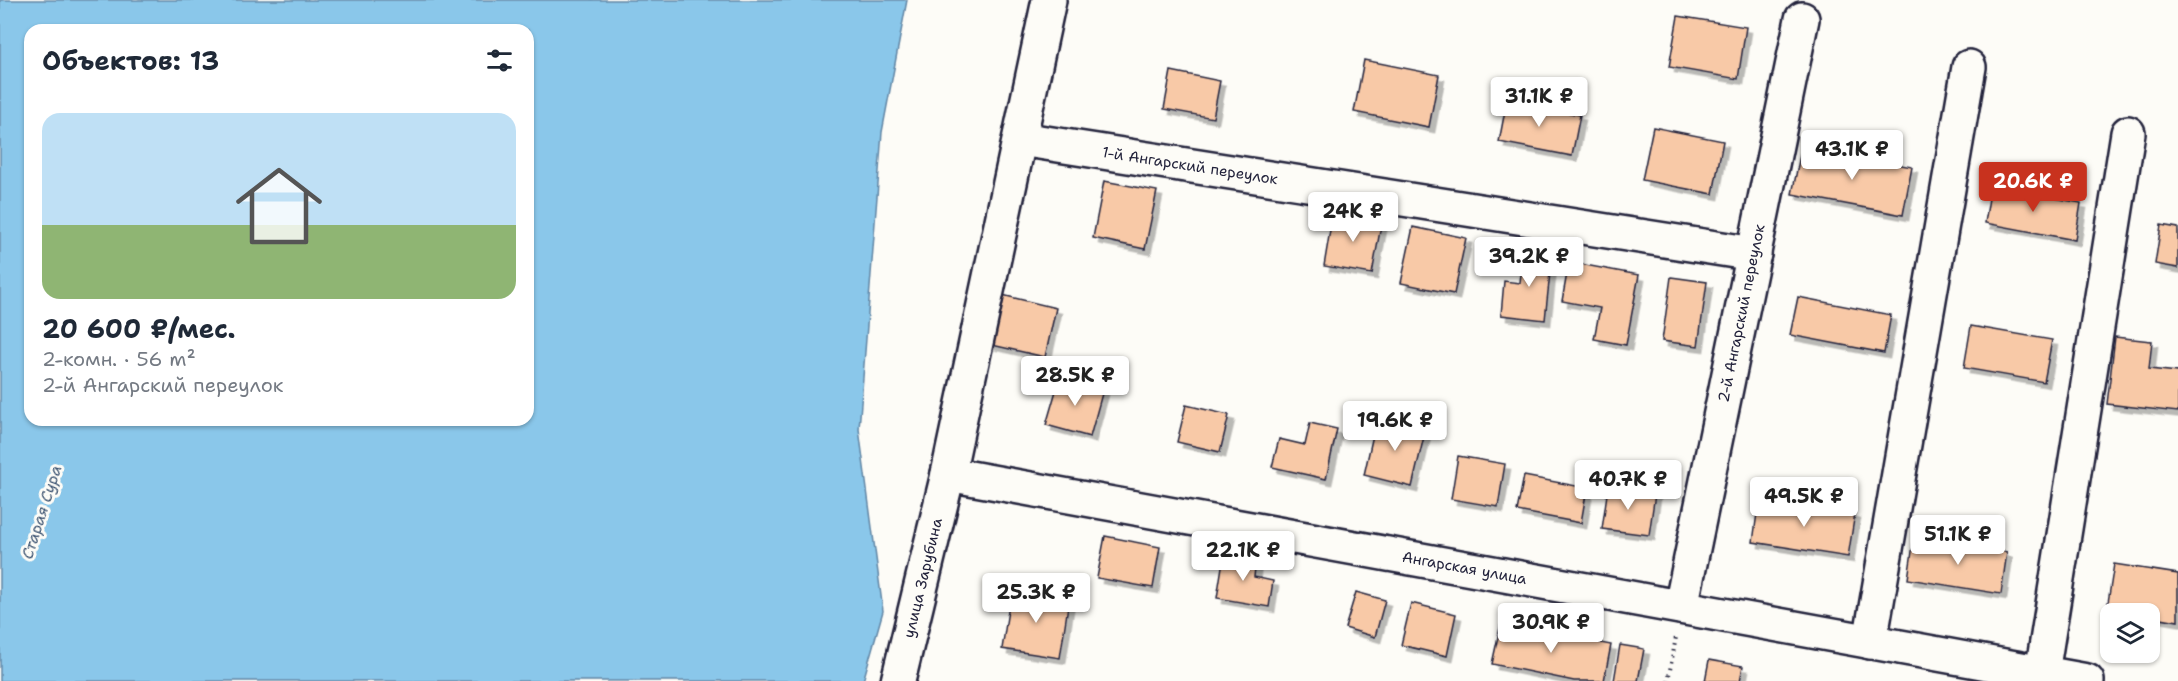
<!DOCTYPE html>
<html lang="ru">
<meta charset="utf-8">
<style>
body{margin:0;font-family:"Shantell Sans",sans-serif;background:#f2f2f3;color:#1f2937;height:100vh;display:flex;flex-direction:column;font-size:22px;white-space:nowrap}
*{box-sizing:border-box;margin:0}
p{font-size:20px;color:#747a83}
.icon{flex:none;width:33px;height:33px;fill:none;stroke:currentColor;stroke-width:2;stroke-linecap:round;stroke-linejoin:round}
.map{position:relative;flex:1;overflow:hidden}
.side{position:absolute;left:24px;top:24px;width:510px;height:402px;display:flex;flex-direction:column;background:#fff;border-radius:18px;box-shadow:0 2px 4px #0004}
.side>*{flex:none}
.tools{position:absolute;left:2100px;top:603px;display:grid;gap:12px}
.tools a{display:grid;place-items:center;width:60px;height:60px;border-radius:12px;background:#fff;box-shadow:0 2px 4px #0004;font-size:30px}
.price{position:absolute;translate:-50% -51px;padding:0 14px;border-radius:6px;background:#fff;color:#222;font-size:20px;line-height:39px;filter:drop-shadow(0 2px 3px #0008)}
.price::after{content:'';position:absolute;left:50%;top:36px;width:18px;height:14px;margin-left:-9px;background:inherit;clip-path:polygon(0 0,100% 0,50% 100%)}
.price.active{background:#c8321e;color:#fff}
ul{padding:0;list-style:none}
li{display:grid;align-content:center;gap:12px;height:318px;padding:0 18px}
li span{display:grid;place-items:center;height:186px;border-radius:18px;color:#555}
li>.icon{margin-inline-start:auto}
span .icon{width:108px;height:108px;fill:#fffc;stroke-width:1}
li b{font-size:26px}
h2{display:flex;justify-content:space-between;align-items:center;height:72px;padding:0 18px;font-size:26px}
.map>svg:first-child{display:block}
.water{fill:#8ac7ea;stroke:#6085a4;stroke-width:1.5;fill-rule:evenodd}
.building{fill:#f8c9a7;stroke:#22223b;stroke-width:1.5;filter:url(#shadow)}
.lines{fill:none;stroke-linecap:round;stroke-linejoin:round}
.minor-casing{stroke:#22223b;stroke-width:38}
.path{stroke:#22223b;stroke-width:4;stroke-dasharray:1.5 4.5;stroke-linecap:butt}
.minor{stroke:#fdfcf7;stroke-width:33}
.labels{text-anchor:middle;stroke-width:6;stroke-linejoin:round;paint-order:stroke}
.street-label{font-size:15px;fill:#22223b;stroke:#fdfcf7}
.water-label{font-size:16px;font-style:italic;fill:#465c78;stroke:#fdfcf7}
</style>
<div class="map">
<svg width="2178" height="681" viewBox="0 0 2178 681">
<defs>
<filter id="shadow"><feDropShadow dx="5.5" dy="5.5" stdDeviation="0" flood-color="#0004"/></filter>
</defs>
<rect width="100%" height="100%" fill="#fdfcf7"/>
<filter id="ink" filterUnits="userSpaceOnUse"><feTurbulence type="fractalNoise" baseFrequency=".0167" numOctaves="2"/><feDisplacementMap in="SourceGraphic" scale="12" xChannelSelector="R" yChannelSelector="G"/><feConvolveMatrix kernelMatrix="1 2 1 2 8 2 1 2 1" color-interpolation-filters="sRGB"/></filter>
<g filter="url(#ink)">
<!-- water -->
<path class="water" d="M0 0H907L882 132 859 429 883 611 863 681H0ZM30 30H528V420H30Z"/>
<!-- building -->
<g class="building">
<path d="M1678 16 1746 27 1738 79 1669 67Z"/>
<path d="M1364 60 1439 75 1429 127 1354 112Z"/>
<path d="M1171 71 1220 81 1213 118 1164 109Z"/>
<path d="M1507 100 1580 115 1572 156 1499 142Z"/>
<path d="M1653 127 1723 141 1713 194 1642 180Z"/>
<path d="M1802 146 1912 167 1903 215 1792 194Z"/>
<path d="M1104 181 1157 191 1145 249 1093 238Z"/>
<path d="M1991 186 2081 203 2075 240 1985 223Z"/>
<path d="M1333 212 1382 220 1372 274 1324 266Z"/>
<path d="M2161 225 2178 228V268L2155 264Z"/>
<path d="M1413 227 1466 238 1454 294 1401 283Z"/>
<path d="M1523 251 1552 254 1545 320 1501 315 1504 281 1520 283Z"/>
<path d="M1569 262 1639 275 1626 345 1594 339 1600 308 1562 301Z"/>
<path d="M1671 277 1707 282 1698 346 1662 341Z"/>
<path d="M994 293 1056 308 1045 357 983 343Z"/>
<path d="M1798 297 1891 315 1884 353 1790 335Z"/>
<path d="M1971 326 2052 340 2044 382 1964 368Z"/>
<path d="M2115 337 2152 341 2149 369 2178 372V412L2107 404Z"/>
<path d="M1060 377 1103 390 1090 437 1046 425Z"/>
<path d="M1186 405 1229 415 1220 452 1177 442Z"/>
<path d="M1377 417 1426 428 1412 487 1364 475Z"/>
<path d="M1310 423 1337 429 1326 479 1272 467 1279 439 1305 445Z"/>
<path d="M1458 456 1505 464 1498 507 1451 499Z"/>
<path d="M1524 476 1587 488 1581 523 1517 511Z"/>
<path d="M1608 487 1655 494 1649 535 1602 529Z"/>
<path d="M1759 499 1855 513 1848 557 1753 542Z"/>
<path d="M1105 536 1160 547 1153 588 1097 578Z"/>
<path d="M1914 538 2007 552 2001 594 1908 579Z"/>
<path d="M1224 554 1256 559 1254 577 1273 581 1269 607 1217 598Z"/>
<path d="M2114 564 2178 574V621L2150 616V614L2107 609Z"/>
<path d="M1011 591 1069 599 1060 658 1002 649Z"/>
<path d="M1356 592 1385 600 1375 637 1345 628Z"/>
<path d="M1411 603 1456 614 1447 656 1401 645Z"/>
<path d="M1501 623 1611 645 1604 681H1574L1492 664Z"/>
<path d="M1620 645 1644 649 1638 681H1614Z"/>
<path d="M1709 660 1743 666 1740 681H1705Z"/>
</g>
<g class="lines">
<!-- minor casing -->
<g class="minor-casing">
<g id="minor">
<path id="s1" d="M1020 139 1754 254"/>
<path id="s2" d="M948 474 2087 681"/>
<path id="s3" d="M1681 607 1802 19"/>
<path d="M1870 642 1969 67"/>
<path d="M2042 673 2128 133"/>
<path id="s4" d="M898 681 948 474 1049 0"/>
</g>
</g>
<!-- path -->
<path class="path" d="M1668 681 1676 637"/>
<!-- minor -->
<use href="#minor" class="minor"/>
</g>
</g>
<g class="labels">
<!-- street labels -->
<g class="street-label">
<text dy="5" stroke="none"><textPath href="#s1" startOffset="172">1-й Ангарский переулок</textPath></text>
<text dy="5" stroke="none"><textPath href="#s3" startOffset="300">2-й Ангарский переулок</textPath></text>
<text dy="5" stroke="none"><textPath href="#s2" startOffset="525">Ангарская улица</textPath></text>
<text dy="5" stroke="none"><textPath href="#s4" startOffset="106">улица Зарубина</textPath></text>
</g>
<!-- water labels -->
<g class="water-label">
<text transform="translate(41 512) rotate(-72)" y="6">Старая Сура</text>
</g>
</g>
</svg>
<div class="tools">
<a><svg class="icon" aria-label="layers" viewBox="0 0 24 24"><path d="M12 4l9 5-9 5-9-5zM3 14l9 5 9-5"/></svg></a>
</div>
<b class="price" style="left:1539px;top:128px">31.1K ₽</b>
<b class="price" style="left:1852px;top:181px">43.1K ₽</b>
<b class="price active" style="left:2033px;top:213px">20.6K ₽</b>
<b class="price" style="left:1353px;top:243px">24K ₽</b>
<b class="price" style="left:1529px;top:288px">39.2K ₽</b>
<b class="price" style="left:1075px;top:407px">28.5K ₽</b>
<b class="price" style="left:1395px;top:452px">19.6K ₽</b>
<b class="price" style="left:1628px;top:511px">40.7K ₽</b>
<b class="price" style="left:1804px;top:528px">49.5K ₽</b>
<b class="price" style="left:1958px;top:566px">51.1K ₽</b>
<b class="price" style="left:1243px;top:582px">22.1K ₽</b>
<b class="price" style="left:1036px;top:624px">25.3K ₽</b>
<b class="price" style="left:1551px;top:654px">30.9K ₽</b>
<section class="side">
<h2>Объектов: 13<svg class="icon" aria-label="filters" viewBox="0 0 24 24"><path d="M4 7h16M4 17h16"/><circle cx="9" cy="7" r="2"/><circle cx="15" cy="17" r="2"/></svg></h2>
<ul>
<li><span style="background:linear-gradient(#bfe0f5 60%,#8fb573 0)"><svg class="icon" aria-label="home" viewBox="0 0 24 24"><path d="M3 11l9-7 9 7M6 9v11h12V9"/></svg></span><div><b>20 600 ₽/мес.</b><p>2-комн. · 56 m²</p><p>2-й Ангарский переулок</p></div></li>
</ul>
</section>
</div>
